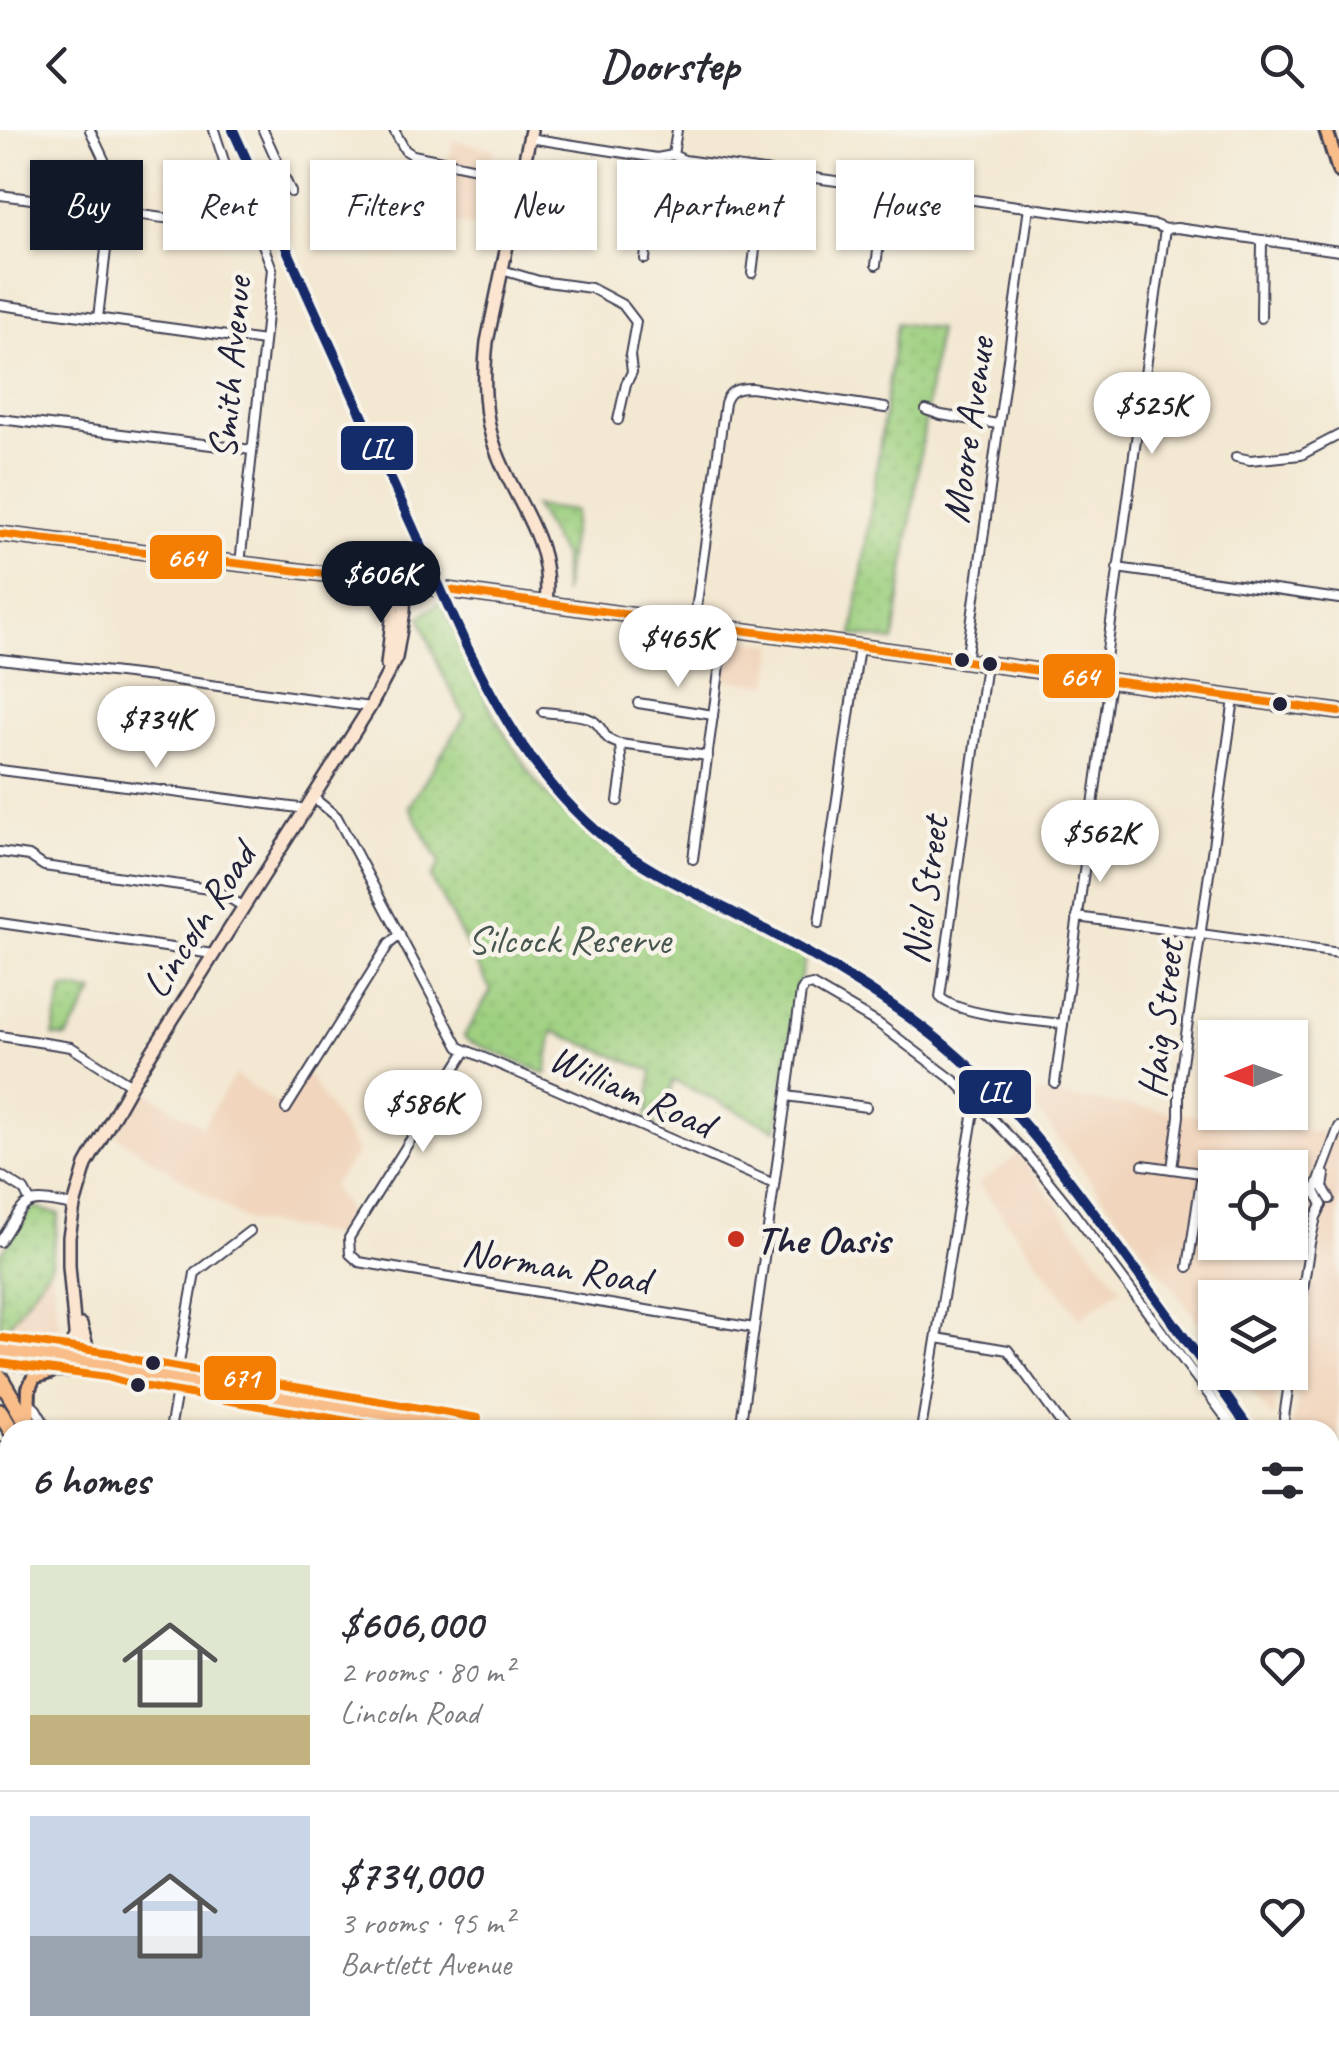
<!DOCTYPE html>
<meta charset="utf-8">
<style>
body{margin:0;font-family:Caveat,sans-serif;background:#f7f7f7;color:#2b2b33;height:100vh;display:flex;flex-direction:column;font-size:38px;white-space:nowrap}
*{box-sizing:border-box;margin:0}
p{font-size:32px;color:#7c7c81}
.icon{flex:none;width:55px;height:55px;fill:none;stroke:currentColor;stroke-width:2;stroke-linecap:round;stroke-linejoin:round}
.map{position:relative;flex:1;overflow:hidden}
.drawer{position:absolute;left:0px;top:1290px;width:1340px;height:640px;display:flex;flex-direction:column;background:#fff;border-radius:30px 30px 0 0;box-shadow:0 2px 8px #0004}
.drawer>*{flex:none}
.banner{position:absolute;left:30px;top:30px;width:1280px;height:90px;display:flex;gap:20px}
.needle{width:65px;rotate:269deg}
.controls{position:absolute;left:1198px;top:890px;display:grid;gap:20px}
.controls a{display:grid;place-items:center;width:110px;height:110px;border-radius:0px;background:#fff;box-shadow:0 2px 8px #0004;font-size:50px}
.price{position:absolute;translate:-50% -85px;padding:0 22px;border-radius:35px;background:#fff;color:#222;font-size:32px;line-height:65px;filter:drop-shadow(0 2px 5px #0008)}
.price::after{content:'';position:absolute;left:50%;top:60px;width:30px;height:22px;margin-left:-15px;background:inherit;clip-path:polygon(0 0,100% 0,50% 100%)}
.price.selected{background:#111827;color:#fff}
ul{padding:0;list-style:none}
li{display:flex;align-items:center;gap:30px;height:250px;padding:0 30px}
li+li{border-top:2px solid #e1e1e2}
li span{display:grid;place-items:center;flex:none;width:280px;height:200px;border-radius:0px;color:#555}
li>.icon{margin-inline-start:auto}
span .icon{width:120px;height:120px;fill:#fffc;stroke-width:1}
li b{font-size:42px}
h2{display:flex;justify-content:space-between;align-items:center;height:120px;padding:0 30px;font-size:42px}
.tag{padding:0 35px;border-radius:0px;background:#fff;box-shadow:0 2px 8px #0004;font-size:35px;line-height:90px}
.tag.selected{background:#111827;color:#fff}
header{display:flex;justify-content:space-between;align-items:center;height:130px;padding:0 30px;background:#fff;font-size:45px;font-weight:600}
.map>svg:first-child{display:block}
.built{fill:#f1d5bd;fill-rule:evenodd}
.park{fill:url(#park-dots);stroke:#60795e;stroke-width:2.5}
.lines{fill:none;stroke-linecap:round;stroke-linejoin:round}
.street-casing{stroke:#414052;stroke-width:12}
.secondary-casing{stroke:#414052;stroke-width:16}
.primary-casing{stroke:#414052;stroke-width:18}
.highway-casing{stroke:#414052;stroke-width:20}
.street{stroke:#fff;stroke-width:8}
.secondary{stroke:#fce5d0;stroke-width:11}
.primary{stroke:#f8bd89;stroke-width:12}
.highway{stroke:#f8bd89;stroke-width:15}
.bus-1-casing{stroke:#f7f3e8;stroke-width:15}
.bus-2-casing{stroke:#f7f3e8;stroke-width:15}
.bus-3-casing{stroke:#f7f3e8;stroke-width:15}
.bus-1{stroke:#f47d03;stroke-width:8}
.bus-2{stroke:#f47d03;stroke-width:8}
.bus-3{stroke:#f47d03;stroke-width:8}
.rail-1-casing{stroke:#f7f3e8;stroke-width:18}
.rail-1{stroke:#152c6b;stroke-width:10}
.bus-dot{fill:#22223b;stroke:#f7f3e8;stroke-width:4}
.poi-dot{fill:#c8321e;stroke:#f7f3e8;stroke-width:4}
.labels{text-anchor:middle;stroke-width:9;stroke-linejoin:round;paint-order:stroke}
.street-label{font-size:40px;fill:#22223b;stroke:#f7f3e8}
.park-label{font-size:40px;fill:#475650;stroke:#f7f3e8}
.poi-label{font-size:40px;font-weight:bold;fill:#22223b;stroke:#f7f3e8;text-anchor:start}
.line-badge{stroke:#f7f3e8;stroke-width:4}
.badge-label{font-size:28px;text-anchor:middle;font-weight:bold;fill:#fff}
</style>
<header><svg class="icon" aria-label="back" viewBox="0 0 24 24"><path d="M15 5l-7 7 7 7"/></svg>Doorstep<svg class="icon" aria-label="search" viewBox="0 0 24 24"><circle cx="10" cy="10" r="6"/><path d="M15 15l6 6"/></svg></header>
<div class="map">
<svg width="1339" height="1930" viewBox="0 0 1339 1930">
<defs>
<pattern id="park-dots" width="8" height="8" patternUnits="userSpaceOnUse" patternTransform="scale(2.5)"><rect width="8" height="8" fill="#9ed080"/><path d="M2 2h.1M6 6h.1" fill="none" stroke="#88b270" stroke-width="1.8" stroke-linecap="round"/></pattern>
</defs>
<rect width="100%" height="100%" fill="#f7f3e8"/>
<filter id="ink" filterUnits="userSpaceOnUse"><feTurbulence type="fractalNoise" baseFrequency=".01" numOctaves="2"/><feDisplacementMap in="SourceGraphic" scale="20" xChannelSelector="R" yChannelSelector="G"/><feConvolveMatrix kernelMatrix="1 2 1 2 8 2 1 2 1" color-interpolation-filters="sRGB"/></filter>
<filter id="wash" filterUnits="userSpaceOnUse"><feTurbulence type="fractalNoise" baseFrequency=".0048" numOctaves="4" result="noise"/><feDisplacementMap in="SourceGraphic" scale="40" xChannelSelector="R" yChannelSelector="G"/><feGaussianBlur stdDeviation="2.25" result="paint"/><feColorMatrix in="noise" values="0 0 0 0 0 0 0 0 0 0 0 0 0 0 0 0 0 1.4 0 .05"/><feComposite in="paint" operator="in"/></filter>
<g filter="url(#wash)">
<rect width="100%" height="100%" fill="#f3e8d2"/>
<!-- built -->
<g class="built">
<path d="M453 11 494 19 478 97 437 89Z"/>
<path d="M728 508 775 514 769 555 722 549Z"/>
<path d="M302 935 358 1022 331 1056 349 1084 337 1106 245 1090 115 1005 143 959 202 997 235 945 278 975Z"/>
<path d="M1022 961 1339 1005V1382L1330 1370V1300H1291L1298 1266 1277 1264 1273 1289 1238 1243 1290 1242V1168H1215V1213ZM1215 1038H1290V1112H1215Z"/>
<path d="M1018 1025 1121 1158 1080 1188 979 1054Z"/>
<path d="M50 1137 59 1194 53 1207 6 1199Z"/>
<path d="M1330 1494 1339 1505V1655L1330 1663Z"/>
</g>
<!-- park -->
<g class="park">
<path d="M897 193 938 199 894 511 853 505Z"/>
<path d="M534 376 575 381 563 464V427Z"/>
<path d="M442 471C465 526 487 580 521 629 528 640 535 652 544 661 608 730 691 772 773 816L776 810 806 826 799 854 777 1000 673 950 666 997 647 990 652 941 553 901 546 944 467 910 464 906 491 861 431 748 440 733 409 676 465 587 440 539 420 487Z"/>
<path d="M63 858 94 862 67 908 53 906Z"/>
<path d="M32 1077 59 1084 50 1137 6 1199H0V1125Z"/>
</g>
</g>
<g filter="url(#ink)">
<g class="lines">
<!-- street casing -->
<g class="street-casing">
<g id="street">
<path d="M90 0 114 51 98 188"/>
<path d="M214 0 226 37 249 77 272 139 240 434"/>
<path d="M263 0 291 62"/>
<path d="M394 0 405 20 413 25 521 47"/>
<path d="M529 8 657 28 673 25 684 30 1155 95 1165 99 1177 98 1339 121"/>
<path d="M673 25 677 0"/>
<path d="M0 65C85 75 170 94 256 94"/>
<path d="M645 129 657 28"/>
<path d="M876 135 887 58"/>
<path d="M502 140 539 151 591 158 623 175 636 192 630 225 632 242 626 254 618 290"/>
<path d="M752 143 765 41"/>
<path d="M0 175 264 211"/>
<path d="M1261 188 1262 110"/>
<path d="M926 280 941 285 998 294"/>
<path d="M0 289 252 320"/>
<path d="M1236 327 1250 330 1301 325 1339 305"/>
<path d="M1117 438 1339 469"/>
<path d="M694 494 725 273C729 260 738 258 751 258L885 278"/>
<path d="M0 529 153 547 370 577"/>
<path d="M966 532 1029 77"/>
<path d="M986 534 940 867C957 885 1035 891 1063 894"/>
<path d="M1103 550 1165 99"/>
<path d="M638 573 713 585"/>
<path d="M543 582C557 584 583 583 595 592 607 602 601 609 620 614L708 626"/>
<path d="M0 640 307 679"/>
<path d="M314 668 337 687 459 917 774 1054"/>
<path d="M618 671 622 643 620 614"/>
<path d="M0 722 29 726 44 736 216 760 244 777"/>
<path d="M693 729 725 499"/>
<path d="M1077 787 1339 823"/>
<path d="M0 793 213 824"/>
<path d="M819 793 859 517"/>
<path d="M0 906 71 917 131 955"/>
<path d="M466 921 349 1108 350 1124 359 1132 754 1198"/>
<path d="M1055 953 1110 551"/>
<path d="M787 966 866 977"/>
<path d="M286 979 389 814 400 805"/>
<path d="M1143 1035 1215 1045"/>
<path d="M1172 1039 1179 986V954L1234 569"/>
<path d="M0 1045 24 1060 30 1071"/>
<path d="M1325 1045 1323 1057 1330 1069"/>
<path d="M1290 1057 1315 1061"/>
<path d="M1322 1075 1315 1061 1339 997"/>
<path d="M0 1112C28 1068 21 1066 74 1076"/>
<path d="M1188 1137 1202 1043"/>
<path d="M937 1208 1008 1220 1066 1300"/>
<path d="M176 1249 195 1143 250 1101"/>
<path d="M27 1271 36 1279 48 1300"/>
<path d="M170 1300 179 1250"/>
<path d="M302 1300 307 1271"/>
<path d="M740 1300 801 862 804 857 812 855 879 894 956 952 1025 1022 1071 1079 1235 1300"/>
<path d="M921 1300 973 987 979 974"/>
<path d="M1286 1300 1284 1287 1310 1113 1316 1087 1322 1075"/>
<path d="M0 1317 10 1340"/>
<path d="M0 1358 10 1359"/>
<path d="M0 1493 10 1495"/>
<path d="M1330 1677 1339 1669"/>
<path d="M1330 1868 1339 1879"/>
<path d="M136 1920 145 1930"/>
<path d="M349 1920 354 1930"/>
<path d="M416 1920 421 1930"/>
<path d="M534 1920 542 1930"/>
<path d="M931 1920 934 1930"/>
<path d="M0 1923 3 1930"/>
<path d="M243 1930 250 1920"/>
<path d="M1073 1930 1079 1920"/>
</g>
</g>
<!-- secondary casing -->
<g class="secondary-casing">
<g id="secondary">
<path d="M531 0 487 212C483 249 483 285 496 320 517 377 553 409 546 474"/>
<path d="M387 535 396 453"/>
<path d="M81 1195 90 1227 97 1233"/>
<path d="M44 1224 70 1216 76 1206"/>
<path d="M78 1237 69 1136V1107L74 1076 86 1035 131 955 370 577 396 528 404 481 405 455"/>
<path d="M1330 1361 1339 1373"/>
<path d="M588 1930 605 1920"/>
</g>
</g>
<!-- primary casing -->
<g class="primary-casing">
<g id="primary">
<path d="M1326 0 1339 41"/>
<path d="M0 404 389 452 1339 582"/>
<path d="M0 1220 110 1235 133 1242 476 1300"/>
<path d="M0 1231 62 1240 111 1242"/>
<path d="M28 1293 29 1258 34 1247 50 1242"/>
<path d="M1330 1445 1339 1447"/>
<path d="M1330 1472 1339 1484"/>
<path d="M223 1922 234 1929"/>
</g>
</g>
<!-- highway casing -->
<g class="highway-casing">
<g id="highway">
<path d="M0 1248 31 1300"/>
<path d="M0 1282 11 1300"/>
<path d="M382 1920 387 1930"/>
<path d="M402 1920 407 1930"/>
</g>
</g>
<!-- street -->
<use href="#street" class="street"/>
<!-- secondary -->
<use href="#secondary" class="secondary"/>
<!-- primary -->
<use href="#primary" class="primary"/>
<!-- highway -->
<use href="#highway" class="highway"/>
<!-- bus-1 casing -->
<g class="bus-1-casing">
<path id="bus-1" d="M0 404 389 452 1339 582"/>
</g>
<!-- bus-2 casing -->
<g class="bus-2-casing">
<path id="bus-2" d="M0 1233 107 1247 131 1254 401 1300"/>
</g>
<!-- bus-3 casing -->
<g class="bus-3-casing">
<path id="bus-3" d="M2 1208 112 1223 136 1230 478 1288"/>
</g>
<!-- bus-1 -->
<use href="#bus-1" class="bus-1"/>
<!-- bus-2 -->
<use href="#bus-2" class="bus-2"/>
<!-- bus-3 -->
<use href="#bus-3" class="bus-3"/>
<!-- rail-1 casing -->
<g class="rail-1-casing">
<path id="rail-1" d="M233 0 465 513C501 586 541 656 605 708 642 738 686 758 728 780 804 820 880 861 946 916 1014 973 1066 1045 1118 1116 1162 1177 1207 1238 1250 1300"/>
</g>
<!-- rail-1 -->
<use href="#rail-1" class="rail-1"/>
</g>
</g>
<!-- markers -->
<g class="bus-dot">
<circle cx="962" cy="530" r="9"/>
<circle cx="990" cy="534" r="9"/>
<circle cx="1280" cy="574" r="9"/>
<circle cx="153" cy="1233" r="9"/>
<circle cx="138" cy="1255" r="9"/>
</g>
<circle class="poi-dot" cx="736" cy="1109" r="10"/>
<g class="labels">
<!-- street labels -->
<g class="street-label">
<text transform="translate(229 238) rotate(-85)" y="14">Smith Avenue</text>
<text transform="translate(967 300) rotate(-82)" y="14">Moore Avenue</text>
<text transform="translate(924 760) rotate(-82)" y="14">Niel Street</text>
<text transform="translate(198 790) rotate(-57)" y="14">Lincoln Road</text>
<text transform="translate(1160 889) rotate(-83)" y="14">Haig Street</text>
<text transform="translate(632 960) rotate(24)" y="14">William Road</text>
<text transform="translate(556 1135) rotate(9)" y="14">Norman Road</text>
</g>
<!-- park labels -->
<g class="park-label">
<text x="569" y="823">Silcock Reserve</text>
</g>
<!-- poi labels -->
<g class="poi-label">
<text x="756" y="1123">The Oasis</text>
</g>
</g>
<g class="line-badge">
<rect x="339" y="294" width="76" height="48" rx="10" fill="#152c6b"/>
<rect x="148" y="403" width="76" height="48" rx="10" fill="#f47d03"/>
<rect x="1041" y="522" width="76" height="48" rx="10" fill="#f47d03"/>
<rect x="957" y="938" width="76" height="48" rx="10" fill="#152c6b"/>
<rect x="202" y="1224" width="76" height="48" rx="10" fill="#f47d03"/>
</g>
<g class="badge-label">
<text x="377" y="328">LIL</text>
<text x="186" y="437">664</text>
<text x="1079" y="556">664</text>
<text x="995" y="971">LIL</text>
<text x="240" y="1257">671</text>
</g>
</svg>
<div class="controls">
<a><svg class="needle" viewBox="-14 -14 28 28"><path d="M0-13l5 13h-10z" fill="#e53935"/><path d="M0 13l5-13h-10z" fill="#7c7c81"/></svg></a>
<a><svg class="icon" aria-label="locate" viewBox="0 0 24 24"><circle cx="12" cy="12" r="6"/><path d="M12 2v4M12 18v4M2 12h4M18 12h4"/></svg></a>
<a><svg class="icon" aria-label="layers" viewBox="0 0 24 24"><path d="M12 4l9 5-9 5-9-5zM3 14l9 5 9-5"/></svg></a>
</div>
<b class="price" style="left:1152px;top:327px">$525K</b>
<b class="price selected" style="left:381px;top:496px">$606K</b>
<b class="price" style="left:678px;top:560px">$465K</b>
<b class="price" style="left:156px;top:641px">$734K</b>
<b class="price" style="left:1100px;top:755px">$562K</b>
<b class="price" style="left:423px;top:1025px">$586K</b>
<div class="banner">
<a class="tag selected">Buy</a>
<a class="tag">Rent</a>
<a class="tag">Filters</a>
<a class="tag">New</a>
<a class="tag">Apartment</a>
<a class="tag">House</a>
</div>
<section class="drawer">
<h2>6 homes<svg class="icon" aria-label="filters" viewBox="0 0 24 24"><path d="M4 7h16M4 17h16"/><circle cx="9" cy="7" r="2"/><circle cx="15" cy="17" r="2"/></svg></h2>
<ul>
<li><span style="background:linear-gradient(#dfe7d0 75%,#c2b280 0)"><svg class="icon" aria-label="home" viewBox="0 0 24 24"><path d="M3 11l9-7 9 7M6 9v11h12V9"/></svg></span><div><b>$606,000</b><p>2 rooms · 80 m²</p><p>Lincoln Road</p></div><svg class="icon" aria-label="heart" viewBox="0 0 24 24"><path d="M12 20l-8-8c-3-5 5-10 8-4 3-6 11-1 8 4z"/></svg></li>
<li><span style="background:linear-gradient(#c9d6e8 60%,#9aa5b1 0)"><svg class="icon" aria-label="home" viewBox="0 0 24 24"><path d="M3 11l9-7 9 7M6 9v11h12V9"/></svg></span><div><b>$734,000</b><p>3 rooms · 95 m²</p><p>Bartlett Avenue</p></div><svg class="icon" aria-label="heart" viewBox="0 0 24 24"><path d="M12 20l-8-8c-3-5 5-10 8-4 3-6 11-1 8 4z"/></svg></li>
</ul>
</section>
</div>
